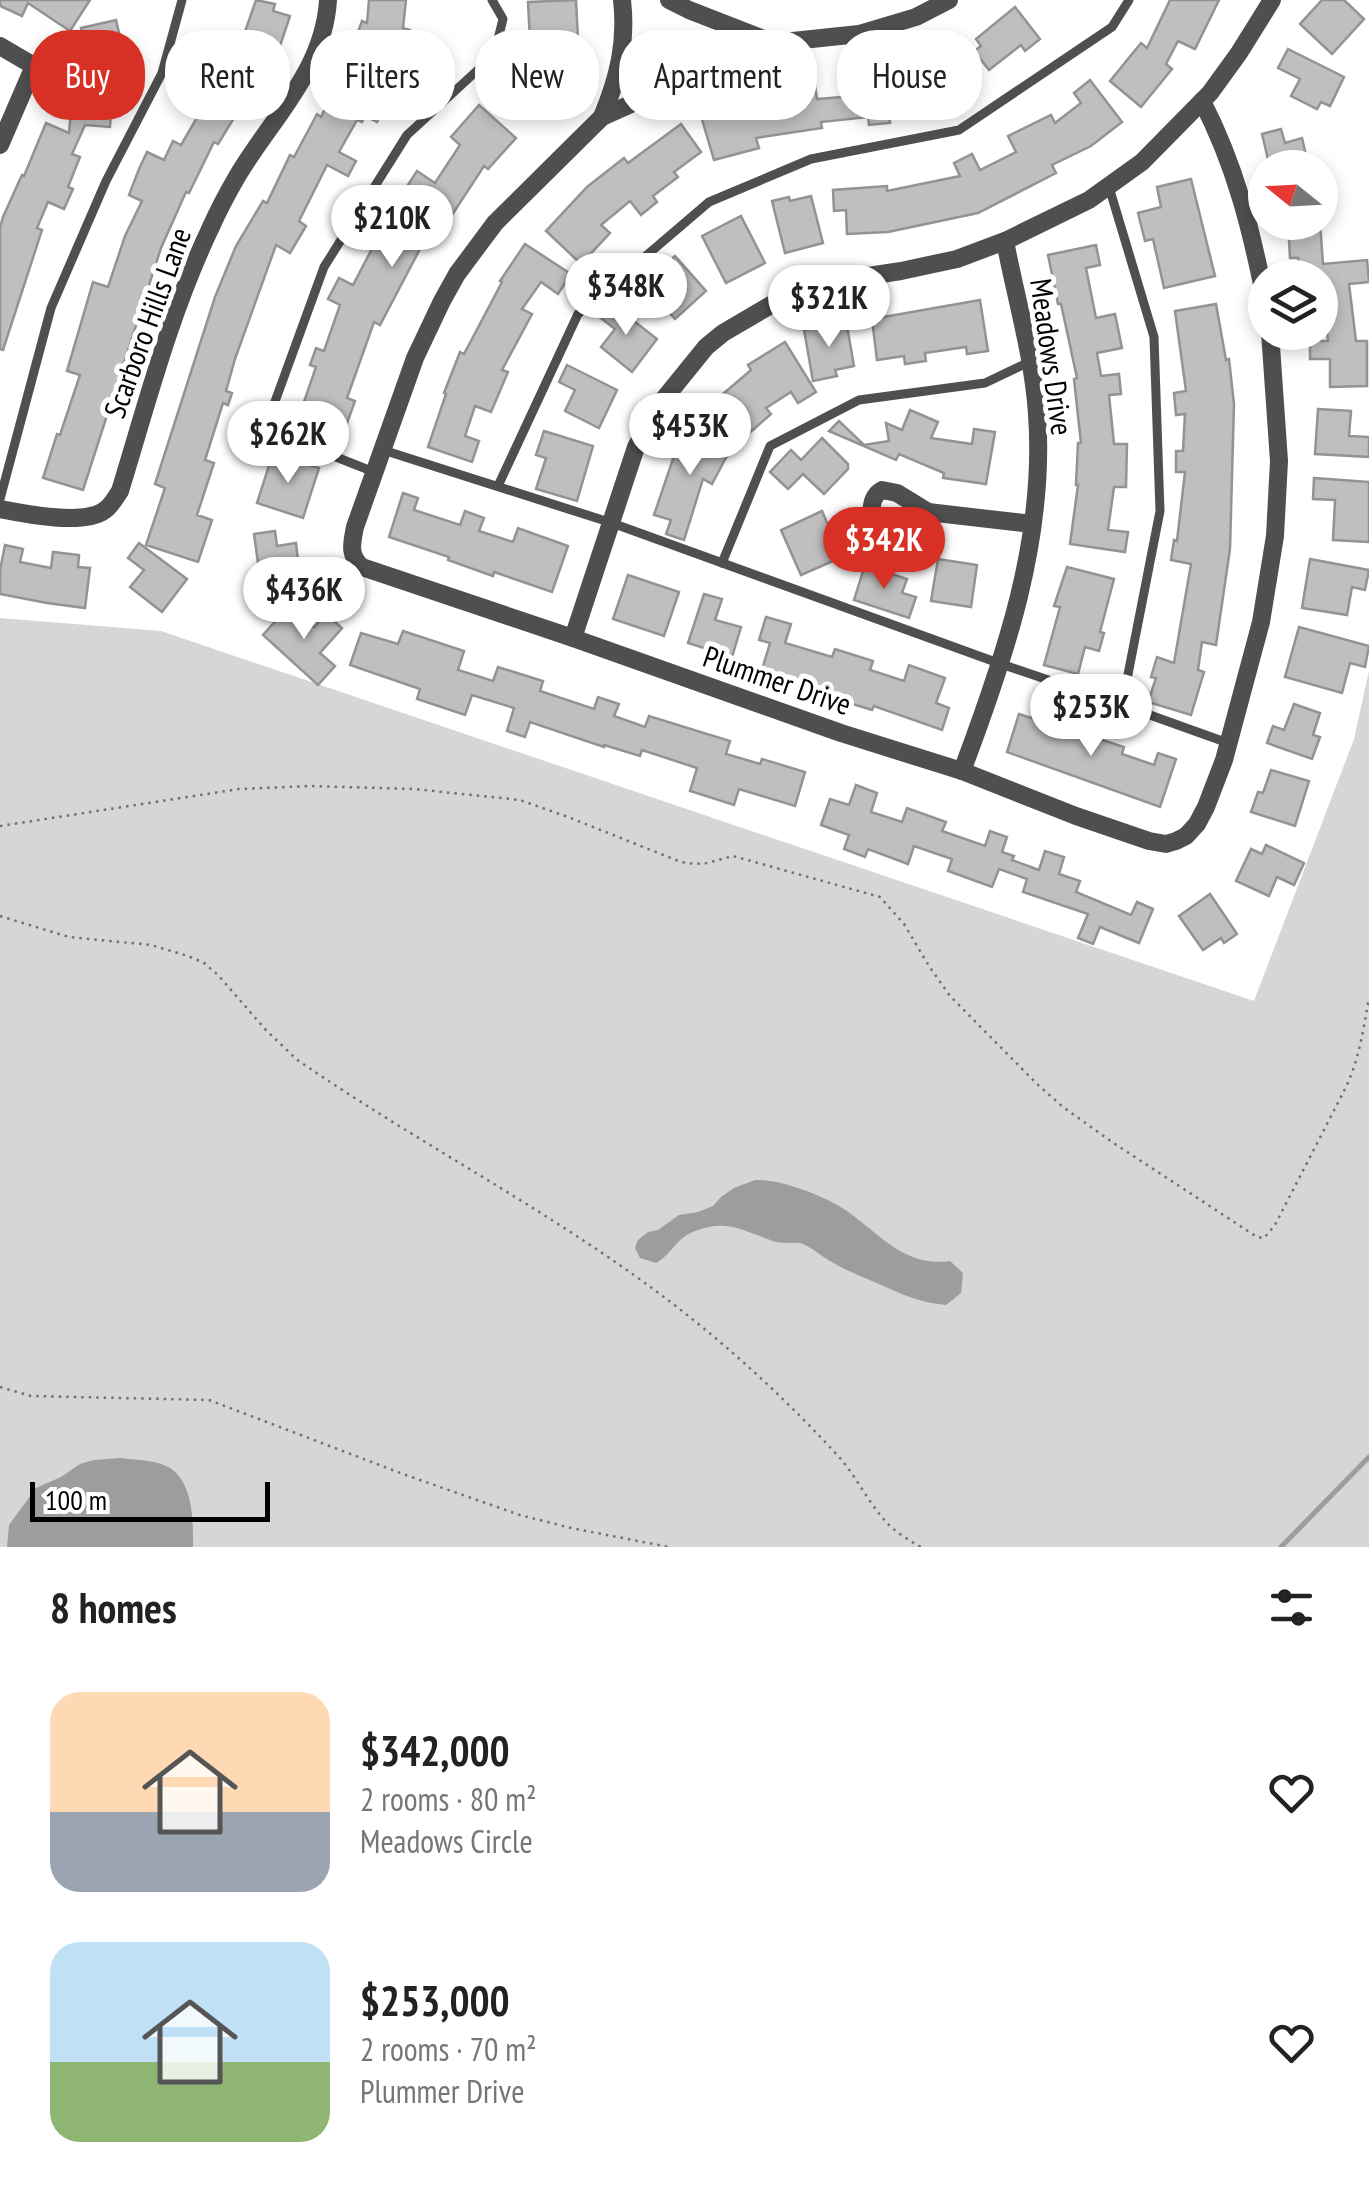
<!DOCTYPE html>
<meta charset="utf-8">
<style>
body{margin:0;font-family:"PT Sans Narrow",sans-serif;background:#f2f2f2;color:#222;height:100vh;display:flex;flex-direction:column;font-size:38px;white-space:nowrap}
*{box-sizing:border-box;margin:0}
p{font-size:32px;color:#767676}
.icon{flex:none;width:55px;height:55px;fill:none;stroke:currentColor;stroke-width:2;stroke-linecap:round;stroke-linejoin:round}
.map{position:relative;height:1547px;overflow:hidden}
.sheet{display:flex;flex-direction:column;background:#fff;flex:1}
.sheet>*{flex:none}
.banner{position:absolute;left:30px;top:30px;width:1310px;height:90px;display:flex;gap:20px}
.needle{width:65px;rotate:288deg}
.buttons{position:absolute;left:1248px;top:150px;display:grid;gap:20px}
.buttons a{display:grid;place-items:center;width:90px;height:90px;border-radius:50%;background:#fff;box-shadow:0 5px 15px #0003;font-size:50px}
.scale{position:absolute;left:30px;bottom:25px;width:240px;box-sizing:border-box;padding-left:10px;border:5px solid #000;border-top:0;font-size:28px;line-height:35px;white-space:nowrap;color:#000;-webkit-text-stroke:8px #fff;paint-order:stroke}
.price{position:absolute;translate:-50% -85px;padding:0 22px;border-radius:35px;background:#fff;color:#222;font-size:32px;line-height:65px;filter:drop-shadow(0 2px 5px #0008)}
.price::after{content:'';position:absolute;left:50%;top:60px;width:30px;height:22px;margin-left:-15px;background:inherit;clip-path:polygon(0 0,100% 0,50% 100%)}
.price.current{background:#d93025;color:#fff}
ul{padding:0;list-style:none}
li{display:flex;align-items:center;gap:30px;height:250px;padding:0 50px}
li span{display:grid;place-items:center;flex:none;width:280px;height:200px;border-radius:30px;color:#555}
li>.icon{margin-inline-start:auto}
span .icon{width:120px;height:120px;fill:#fffc;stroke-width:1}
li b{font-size:42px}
h2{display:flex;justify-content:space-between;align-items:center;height:120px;padding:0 50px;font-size:42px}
.pill{padding:0 35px;border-radius:40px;background:#fff;box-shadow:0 5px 15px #0003;font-size:35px;line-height:90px}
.pill.current{background:#d93025;color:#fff}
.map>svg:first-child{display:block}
.green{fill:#d6d6d6}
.water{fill:#9d9d9d}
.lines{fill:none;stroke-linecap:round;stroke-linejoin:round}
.stream{stroke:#9d9d9d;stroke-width:5}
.building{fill:#bfbfbf;stroke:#939393;stroke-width:2.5}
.path{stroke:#717171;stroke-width:2.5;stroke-dasharray:2.5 5;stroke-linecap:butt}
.lane{stroke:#4f4f4f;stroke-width:9}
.street{stroke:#4f4f4f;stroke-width:18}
.labels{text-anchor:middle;stroke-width:10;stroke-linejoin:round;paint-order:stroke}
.street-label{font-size:30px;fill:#000;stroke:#fff}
</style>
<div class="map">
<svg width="1369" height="1547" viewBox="0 0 1369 1547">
<rect width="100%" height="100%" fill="#fff"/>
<!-- green -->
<path class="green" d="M0 618 161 631 1254 1001 1354 739 1369 671V1547H0Z"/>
<!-- water -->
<g class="water">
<path d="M755 1180C779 1179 818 1194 839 1206 877 1229 901 1268 950 1261L963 1273 961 1293 946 1305C919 1303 897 1292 872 1281 858 1275 843 1269 830 1261 821 1256 813 1248 803 1244 794 1241 783 1245 773 1241 746 1232 728 1219 698 1230 674 1238 675 1252 656 1263L640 1258 635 1248 638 1240 648 1232 658 1230 679 1215 698 1212 713 1206 721 1197 734 1188Z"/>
<path d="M120 1458C136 1460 162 1460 174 1471 194 1489 193 1523 193 1547H7L9 1525 36 1488 61 1477 80 1464 94 1460Z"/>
</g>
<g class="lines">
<!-- stream -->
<path class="stream" d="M1281 1547 1369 1457"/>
</g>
<!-- building -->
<g class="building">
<path d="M0 0H90L70 31 28 3 22 16 0 6Z"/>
<path d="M256 0 275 4 273 11 290 16 277 55 246 105 243 103 218 144 214 142 189 193 186 192 161 248 83 490 43 478 57 434 60 435 80 375 67 371 93 282 108 287 125 236 142 201 129 195 139 169 147 152 164 160 173 141 181 145 202 109 191 103 200 88 208 93 235 47 239 49Z"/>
<path d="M369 0H406L403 28 410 30 401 54 395 52 382 86 392 91 377 122 365 116 362 122 357 120 339 152 356 161 348 176 327 165 299 221 306 226 290 253 276 245 235 359 226 391 232 393 228 405 223 403 205 460 214 463 197 515 212 520 198 562 146 545 165 488 155 484 215 297 236 246 263 201 267 203 290 155 294 157 317 114 321 117 349 57 362 21 367 23Z"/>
<path d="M576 0 578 39 530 41 528 2Z"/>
<path d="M1170 0H1219L1195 49 1178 41 1166 64 1172 69 1141 107 1110 81 1141 43 1147 48Z"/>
<path d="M1322 0H1344L1364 19 1332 54 1300 24Z"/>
<path d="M1015 7 1040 39 1025 51 1021 45 989 70 974 51 981 46 976 39Z"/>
<path d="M116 20 126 63 115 66 110 127 85 125 72 154 80 157 68 187 73 189 64 209 48 202 37 228 42 230 3 350 0 349V228L3 217 22 175 24 176 46 123 69 133 73 84 95 85 81 28Z"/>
<path d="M1288 49 1344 77 1330 106 1321 102 1317 109 1291 96 1300 79 1278 68Z"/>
<path d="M523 56 569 83 549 118 522 102 534 81 515 69Z"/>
<path d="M941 56 966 106 947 116 941 104 914 117 892 74 921 59 924 65Z"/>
<path d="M872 77 873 83 885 77 890 123 869 125 868 117 821 122 822 128 756 138 759 148 714 160 701 116 762 98 761 93 815 85 817 99 842 97 840 80Z"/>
<path d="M1090 80 1122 122 1091 146 1052 165 1056 173 978 213 888 232 847 234 846 210 834 211 833 190 887 186V191L960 176 954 163 972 154 980 170 1016 152 1008 136 1051 115 1055 123 1081 103 1074 93Z"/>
<path d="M479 105 516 138 488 169 484 166 450 218 440 211 380 325 374 322 347 398 355 401 341 440 296 425 316 367 310 365 316 348 324 351 340 305 328 299 339 278 353 285 374 245 371 244 395 201 397 202 417 171 435 183 460 145 451 137Z"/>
<path d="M681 124 701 152 674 172 678 177 653 196 657 202 641 215 630 201 601 225 610 233 581 264 546 231 587 187 624 158 628 163Z"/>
<path d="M1281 129 1285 143 1302 138 1309 168H1270L1262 134Z"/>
<path d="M1191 179 1215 276 1164 288 1153 239 1145 241 1138 213 1161 207 1157 187Z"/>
<path d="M811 196 823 243 785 253 772 201 789 197 790 201Z"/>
<path d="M741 216 765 263 726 283 702 236Z"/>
<path d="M1288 222H1320L1323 264 1367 260 1369 282 1349 284 1356 341H1367V386L1330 387V359H1310V341H1328L1322 286H1320V278H1300L1298 258H1290Z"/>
<path d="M525 244 571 274 558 294 541 282 522 309 532 314 502 370 508 372 491 412 475 406 465 436 479 441 472 462 428 447 446 394 444 393 460 352 464 354 502 282 500 281Z"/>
<path d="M1096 245 1100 265 1086 268 1096 318 1115 314 1122 348 1097 353 1101 376 1119 374 1121 394 1109 395 1114 444H1127L1126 487H1114L1108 530 1128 532 1125 552 1070 544 1078 485H1076L1078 443H1081L1074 379 1077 378 1061 304H1058L1048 255Z"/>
<path d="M675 256 706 291 675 319 653 294 644 303 629 287 650 268 655 274Z"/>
<path d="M980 300 988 351 967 354 966 347 925 353 926 361 905 364 904 356 877 360 872 319Z"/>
<path d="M608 301 657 339 632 372 601 347 615 329 597 315Z"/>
<path d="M1216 304 1226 360 1229 359 1234 404 1230 549 1216 645 1202 642 1198 670 1204 672 1191 715 1148 702 1156 678 1151 677 1157 657 1174 663 1191 564 1171 560 1174 540 1177 541 1185 472H1176V451H1183L1185 414 1176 415 1174 393 1186 391 1175 311Z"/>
<path d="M843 323 844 327 847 326 854 366 835 370 837 376 813 381 804 330Z"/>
<path d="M785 342 816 392 798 403 791 392 766 408 771 414 739 442 709 406 751 370 748 365Z"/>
<path d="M567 365 617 390 599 428 565 411 575 390 559 382Z"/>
<path d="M1318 409 1351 411 1349 436 1369 437V457L1315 454Z"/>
<path d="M910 410 938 422 931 438 972 444 974 429 995 432 986 484 943 478 944 473 899 454 896 460 829 431 839 421 864 445 889 441 886 423 902 430Z"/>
<path d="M693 424 732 446 712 484 703 479 684 540 666 534 671 520 654 515 673 459Z"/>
<path d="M544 431 593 446 577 501 536 489 546 458 536 455Z"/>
<path d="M822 438 848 464V469L824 494 803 474 788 489 770 472 791 450 801 460Z"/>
<path d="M273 453 319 468 303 518 257 503Z"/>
<path d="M1314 478 1369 482V542L1333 540 1335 500 1313 499Z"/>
<path d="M403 493 418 498 414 510 460 525 465 511 484 518 479 531 513 542 518 528 568 546 552 592 494 572 493 576 448 560 449 557 389 537Z"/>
<path d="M822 511 842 557 801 575 781 530Z"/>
<path d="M275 531 277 546 296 543 301 587 262 592 254 534Z"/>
<path d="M139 543 187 579 162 612 130 587 144 570 128 558Z"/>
<path d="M5 545 23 549 20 562 51 568 53 552 79 555 78 567 90 568 85 608 47 603 0 594V570Z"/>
<path d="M938 559 977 565 971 607 931 601Z"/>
<path d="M1310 559 1369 570 1365 590 1352 587 1347 615 1302 608Z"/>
<path d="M865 565 907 579 902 593 916 597 909 618 854 600Z"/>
<path d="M1067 567 1114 579 1100 632 1104 633 1099 651 1085 647 1078 674 1044 665 1060 607 1054 606Z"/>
<path d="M628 575 679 592 664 636 613 619Z"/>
<path d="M704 594 722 599 715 620 741 627 732 657 688 643Z"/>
<path d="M290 605 314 627 326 614 342 628 320 653 335 666 318 685 263 635Z"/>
<path d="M766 617 791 624 785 643 832 657 835 649 873 661 870 670 904 681 909 665 945 678 936 703 949 708 942 730 874 706 872 710 820 694 822 689 762 670 770 643 759 640Z"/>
<path d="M1299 627 1369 646 1365 667 1350 663 1342 693 1285 677Z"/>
<path d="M403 631 464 651 458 670 493 681 498 667 543 681 540 691 594 709 598 697 619 704 614 716 645 727 649 716 730 741 726 754 760 764 762 759 805 772 795 806 739 789 734 805 690 791 697 768 642 750 640 756 604 745V747L530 722 525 737 507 731 514 708 472 695 465 715 417 699 420 689 350 665 361 633 398 644Z"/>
<path d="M1294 704 1320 713 1313 735 1320 737 1312 759 1267 743 1273 726 1284 730Z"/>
<path d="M1019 714 1071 731 1074 722 1099 730 1096 738 1124 747 1122 754 1154 765 1158 753 1176 759 1160 807 1007 752Z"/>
<path d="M1271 770 1309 781 1295 826 1251 812 1258 792 1263 793Z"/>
<path d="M856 785 877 793 871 812 902 822 907 808 946 822 942 831 985 846 990 831 1007 837 1002 852 1014 856 1012 860 1039 870 1045 851 1064 857 1059 874 1080 881 1076 892 1131 915 1137 902 1153 909 1139 943 1100 927 1093 944 1078 938 1088 914 1023 892 1027 879 999 869 992 887 948 871 952 859 914 846 908 864 868 849 865 857 844 849 849 835 821 825 830 799 849 805Z"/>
<path d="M1266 845 1304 863 1294 885 1277 877 1269 896 1236 881 1251 849 1262 854Z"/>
<path d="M1210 894 1237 934 1224 943 1221 938 1203 950 1179 916Z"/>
</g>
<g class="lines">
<!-- path -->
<g class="path">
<path d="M0 826 239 789 310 786 414 789 520 800 568 817 681 862 695 864 707 863 733 856 880 897 904 924 929 966 950 996 1037 1084 1063 1107 1112 1142 1257 1237 1264 1238 1275 1225 1344 1091C1359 1061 1363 1031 1369 998"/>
<path d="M0 916 69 937 151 945 188 956 204 963 218 975 265 1029 296 1059C429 1151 577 1224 702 1327 751 1367 798 1412 840 1458 858 1479 870 1506 890 1526 899 1534 910 1541 921 1547"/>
<path d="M0 1387 31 1396 209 1400 403 1474 520 1515 571 1528 669 1547"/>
</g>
<!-- lane -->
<g class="lane">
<path d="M1109 187 1154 337 1160 511 1122 705 1228 743"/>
<path d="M383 450 612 523 1001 664 1122 705"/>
<path d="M374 472 265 429 324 267 407 135 494 55 503 19 492 0"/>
<path d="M498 486 578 314 709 202 811 159 959 130 1112 27 1129 0"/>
<path d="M0 499 51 308 106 181 162 73 182 0"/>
<path d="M722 563 770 446 859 400 985 383 1029 362"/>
</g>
<!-- street -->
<g class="street">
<path d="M669 0 689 10 774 43 859 34 916 17 949 0"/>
<path d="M774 43 702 72 602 117 495 223 457 274 442 301 415 358 355 527C352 543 348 555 362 567L573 638 841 733 962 771 1076 816 1149 841 1166 844 1176 841 1186 836 1197 824 1206 807 1224 760 1261 622 1275 536 1279 461 1270 332"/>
<path d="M0 46 34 66 0 145"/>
<path d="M1202 101C1235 165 1251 228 1265 299"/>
<path d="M602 117C618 78 627 43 622 0"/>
<path d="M882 490 897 493 928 512C908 528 889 532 871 513 872 503 873 495 882 490Z"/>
<path d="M0 509C25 514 84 526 105 510 111 506 116 497 120 491 147 403 170 313 210 229 218 211 228 192 238 175 272 118 324 70 328 0"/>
<path d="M928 512 1032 524"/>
<path d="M573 638 636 447 659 405 706 347 723 333 776 302 829 282 901 271 957 259 1005 241 1089 200 1142 162 1210 93 1239 53 1272 0"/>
<path d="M962 771C1005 657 1046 538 1037 414 1033 355 1016 299 1005 241"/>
</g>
</g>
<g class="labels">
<!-- street labels -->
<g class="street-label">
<text transform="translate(148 323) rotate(-70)" y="10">Scarboro Hills Lane</text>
<text transform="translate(1051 357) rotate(82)" y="10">Meadows Drive</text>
<text transform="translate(777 681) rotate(19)" y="10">Plummer Drive</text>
</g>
</g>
</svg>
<div class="buttons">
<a><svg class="needle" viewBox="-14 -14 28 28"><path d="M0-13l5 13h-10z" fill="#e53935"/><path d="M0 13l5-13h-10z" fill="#767676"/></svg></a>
<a><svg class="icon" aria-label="layers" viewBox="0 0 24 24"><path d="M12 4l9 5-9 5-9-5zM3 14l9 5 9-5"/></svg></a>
</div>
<div class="scale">100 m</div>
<b class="price" style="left:392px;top:270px">$210K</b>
<b class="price" style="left:626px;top:338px">$348K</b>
<b class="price" style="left:829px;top:350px">$321K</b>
<b class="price" style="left:690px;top:478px">$453K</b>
<b class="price" style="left:288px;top:486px">$262K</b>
<b class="price current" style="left:884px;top:592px">$342K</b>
<b class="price" style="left:304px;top:642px">$436K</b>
<b class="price" style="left:1091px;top:759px">$253K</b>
<div class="banner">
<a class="pill current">Buy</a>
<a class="pill">Rent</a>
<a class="pill">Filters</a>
<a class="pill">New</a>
<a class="pill">Apartment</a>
<a class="pill">House</a>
</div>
</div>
<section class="sheet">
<h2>8 homes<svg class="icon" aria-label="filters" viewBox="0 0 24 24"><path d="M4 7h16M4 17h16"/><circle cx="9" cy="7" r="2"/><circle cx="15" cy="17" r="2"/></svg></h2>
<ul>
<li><span style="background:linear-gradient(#ffd9b3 60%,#9aa5b1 0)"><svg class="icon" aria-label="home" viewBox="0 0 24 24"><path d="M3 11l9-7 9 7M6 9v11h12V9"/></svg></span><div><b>$342,000</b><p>2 rooms · 80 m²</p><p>Meadows Circle</p></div><svg class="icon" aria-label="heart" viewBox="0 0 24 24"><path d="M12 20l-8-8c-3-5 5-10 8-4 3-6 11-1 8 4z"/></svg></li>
<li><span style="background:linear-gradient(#bfe0f5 60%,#8fb573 0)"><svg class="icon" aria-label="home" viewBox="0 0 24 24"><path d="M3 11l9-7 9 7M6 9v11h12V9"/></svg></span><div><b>$253,000</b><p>2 rooms · 70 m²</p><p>Plummer Drive</p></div><svg class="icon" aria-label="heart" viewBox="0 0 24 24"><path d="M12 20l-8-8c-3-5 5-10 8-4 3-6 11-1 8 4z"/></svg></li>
</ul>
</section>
